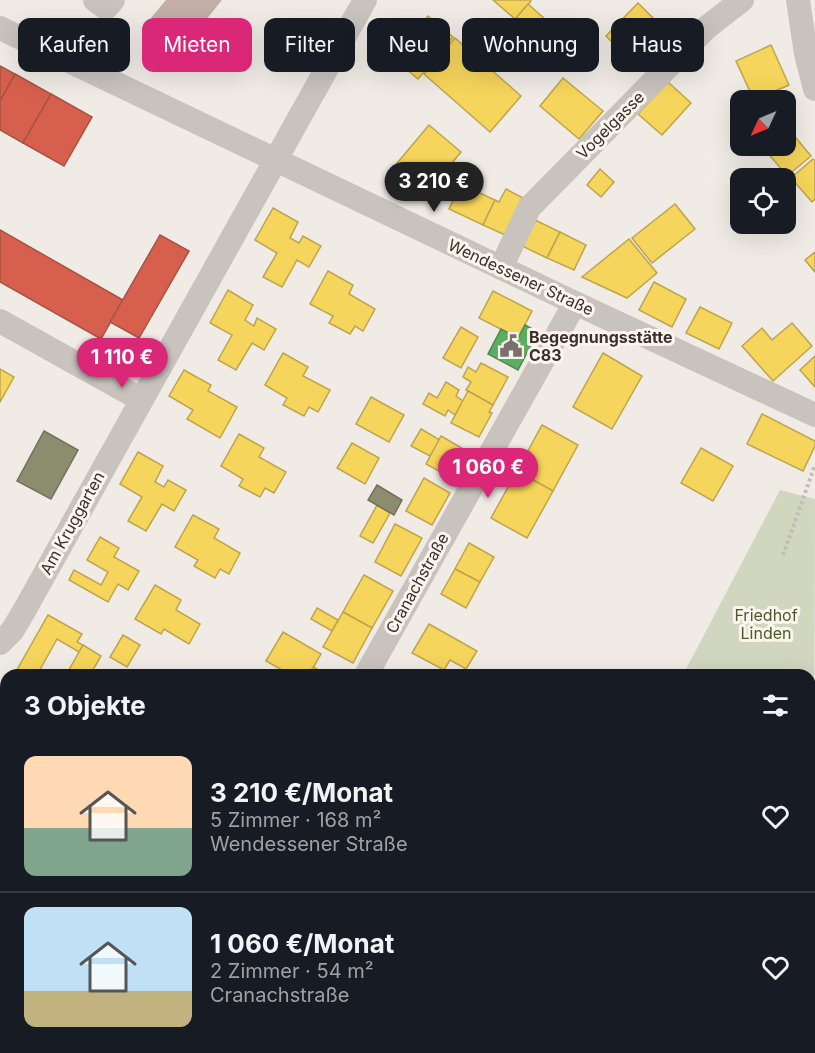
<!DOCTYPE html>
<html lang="de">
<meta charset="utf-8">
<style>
body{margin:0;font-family:Inter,sans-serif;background:#20242c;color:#f1f3f6;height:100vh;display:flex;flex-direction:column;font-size:22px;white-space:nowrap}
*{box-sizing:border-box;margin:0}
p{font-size:20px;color:#9ea1a6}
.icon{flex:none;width:33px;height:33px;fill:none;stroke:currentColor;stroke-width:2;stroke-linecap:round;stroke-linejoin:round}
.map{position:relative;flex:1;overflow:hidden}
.sheet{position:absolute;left:0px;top:669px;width:816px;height:384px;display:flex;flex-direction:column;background:#171b24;border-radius:18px 18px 0 0;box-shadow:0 6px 24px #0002}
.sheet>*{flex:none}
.guide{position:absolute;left:18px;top:18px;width:780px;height:54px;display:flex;gap:12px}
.needle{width:39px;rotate:226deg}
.controls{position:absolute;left:730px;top:90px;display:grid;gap:12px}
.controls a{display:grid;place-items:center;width:66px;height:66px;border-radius:12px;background:#171b24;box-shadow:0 6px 24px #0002;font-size:30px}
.price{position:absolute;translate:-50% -51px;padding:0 14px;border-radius:21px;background:#db2777;color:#fff;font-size:20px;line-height:39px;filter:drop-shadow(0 2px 3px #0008)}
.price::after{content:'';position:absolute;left:50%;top:36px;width:18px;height:14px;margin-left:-9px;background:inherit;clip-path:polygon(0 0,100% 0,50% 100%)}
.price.selected{background:#222;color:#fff}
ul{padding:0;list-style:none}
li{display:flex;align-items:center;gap:18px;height:150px;padding:0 24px}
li+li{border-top:2px solid #363941}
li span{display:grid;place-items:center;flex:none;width:168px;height:120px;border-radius:12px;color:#555}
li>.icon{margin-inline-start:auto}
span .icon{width:72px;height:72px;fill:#fffc;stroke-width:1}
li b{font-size:26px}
h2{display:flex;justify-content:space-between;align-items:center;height:72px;padding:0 24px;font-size:26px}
.pill{padding:0 21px;border-radius:12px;background:#171b24;box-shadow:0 6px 24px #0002;font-size:21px;line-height:54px}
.pill.selected{background:#db2777;color:#fff}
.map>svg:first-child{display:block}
.green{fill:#d1d6bf}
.homes{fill:#f6d55c;stroke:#bea44d;stroke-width:1.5}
.shops{fill:#d6604d;stroke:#a85243;stroke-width:1.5}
.public{fill:#5aae61;stroke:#518851;stroke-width:1.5}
.industry{fill:#8c8c6e;stroke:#74705a;stroke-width:1.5}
.building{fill:#c3afa7}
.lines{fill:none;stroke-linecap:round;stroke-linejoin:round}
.path{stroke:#c2bbb6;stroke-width:4;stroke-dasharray:3 3;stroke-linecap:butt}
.minor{stroke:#c9c3be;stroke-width:24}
.major{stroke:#b8b1ad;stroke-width:30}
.labels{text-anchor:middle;stroke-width:6;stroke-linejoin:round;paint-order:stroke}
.street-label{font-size:16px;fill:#3b302b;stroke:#fbf5ee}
.poi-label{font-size:16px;font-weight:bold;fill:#3b302b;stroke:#fbf5ee;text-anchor:start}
.park-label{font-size:16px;fill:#4a5a2e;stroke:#fbf5ee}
</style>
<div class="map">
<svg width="815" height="1053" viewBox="0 0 815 1053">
<rect width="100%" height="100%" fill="#f0ebe5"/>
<!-- green -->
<path class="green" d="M780 490 815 499 814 833 810 830V675H683Z"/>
<!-- homes -->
<g class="homes">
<path d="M493 0H530L531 1 515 19Z"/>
<path d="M638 3 655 20 645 30 662 47 640 70 606 36Z"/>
<path d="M528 4 562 34 534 67 499 38Z"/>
<path d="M428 16 453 37 418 79 393 58Z"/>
<path d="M455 38 521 96 490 132 424 74Z"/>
<path d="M771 45 789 85 754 100 736 61Z"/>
<path d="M563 78 603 111 579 139 540 106Z"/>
<path d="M668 82 691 103 662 135 638 114Z"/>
<path d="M429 125 461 152 446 170 452 175 432 199 426 193 424 195 393 168Z"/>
<path d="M786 126 811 156 787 176 762 146H786Z"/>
<path d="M813 159 815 161V199L812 202 791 178Z"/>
<path d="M600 169 614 182 601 197 587 185Z"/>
<path d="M461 184 495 200 483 225 449 209Z"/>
<path d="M506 189 523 198 505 235 483 225 495 200 499 202Z"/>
<path d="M675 204 695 229 652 263 632 238Z"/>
<path d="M273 208 298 222 290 238 299 243 303 236 321 246 309 267 297 260 282 287 263 277 277 253 255 240Z"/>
<path d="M533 219 560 232 547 258 520 245Z"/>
<path d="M560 232 586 245 574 270 547 258Z"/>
<path d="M629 239 657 273 627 298 582 277Z"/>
<path d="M815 252V272L805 260Z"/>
<path d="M328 271 353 285 349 294 375 309 363 331 355 326 350 334 329 323 333 316 310 304Z"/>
<path d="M654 282 686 299 672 327 639 310Z"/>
<path d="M228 290 253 305 245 320 254 326 257 318 276 329 264 350 252 343 236 370 218 360 232 335 210 323Z"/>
<path d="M493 291 532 311 518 338 479 318Z"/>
<path d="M700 307 732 323 719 349 686 333Z"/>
<path d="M792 323 812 346 773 381 742 346 762 328 772 340Z"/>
<path d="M461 327 478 337 461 368 443 358Z"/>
<path d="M283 353 308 367 303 376 330 390 318 412 309 407 304 416 283 405 287 398 265 385Z"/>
<path d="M603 353 642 376 612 429 573 407Z"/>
<path d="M815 356V387L800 370Z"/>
<path d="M481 363 508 377 493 405 466 390 471 382 463 377 468 367 476 372Z"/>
<path d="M0 369 14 377 0 402Z"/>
<path d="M184 370 211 385 208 391 237 407 220 438 187 419 193 410 169 396Z"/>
<path d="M446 382 459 390 456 396 463 401 455 415 448 410 445 416 423 404 429 393 437 398Z"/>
<path d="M468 391 493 405 489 412 492 413 479 437 451 423Z"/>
<path d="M371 397 404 415 389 442 356 424Z"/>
<path d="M762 414 815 441V446L803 471 747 444Z"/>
<path d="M542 425 578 445 553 491 517 471Z"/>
<path d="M421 429 440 440 430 456 411 446Z"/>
<path d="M239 434 264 448 259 457 286 472 274 493 265 488 260 497 239 486 243 479 221 466Z"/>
<path d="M441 436 472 454 457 481 426 464Z"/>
<path d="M352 443 379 458 365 484 337 468Z"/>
<path d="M701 448 733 466 713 501 681 483Z"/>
<path d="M138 452 163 466 155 482 164 487 168 480 186 490 174 511 162 504 146 531 128 521 142 497 120 484Z"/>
<path d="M517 471 553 491 527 538 491 518Z"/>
<path d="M424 478 450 493 432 525 406 511Z"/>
<path d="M377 505 390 513 373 543 360 536Z"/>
<path d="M193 515 219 529 214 538 240 553 229 574 220 569 215 578 194 566 198 560 175 547Z"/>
<path d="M395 524 422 538 401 576 375 562Z"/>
<path d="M100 537 119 548 114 557 139 571 128 590 118 584 108 602 69 580 74 570 101 585 108 572 87 560Z"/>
<path d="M469 543 494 557 480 582 455 569Z"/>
<path d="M455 569 480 582 466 608 441 594Z"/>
<path d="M364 575 393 591 372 628 343 612Z"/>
<path d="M155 585 181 600 176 610 200 624 189 644 164 629 161 634 135 619Z"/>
<path d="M317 608 338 620 332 631 311 619Z"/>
<path d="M343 612 372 628 353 663 323 647Z"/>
<path d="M48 615 82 634 77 642 83 645 79 652 57 639 37 675H14Z"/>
<path d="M429 624 477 651 466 669 450 660 444 670 412 653Z"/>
<path d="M283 632 321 654 309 675H291L266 661Z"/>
<path d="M123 635 140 645 127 667 110 657Z"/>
<path d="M83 645 101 656 90 675H66Z"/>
<path d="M313 667 328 675H309Z"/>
<path d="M2 723 6 726V741L0 750V726Z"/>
<path d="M0 816 6 820V901L0 898 5 890 0 887V867L3 861 0 859Z"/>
<path d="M815 976V1008L810 1006V985Z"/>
<path d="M293 1047H299L311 1053H290Z"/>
<path d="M735 1047H767L764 1053H739L733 1050Z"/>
<path d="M767 1047H785L795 1053H764Z"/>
</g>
<!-- shops -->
<g class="shops">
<path d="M0 66 15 74 0 101Z"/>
<path d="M15 74 51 94 23 143 0 130V101Z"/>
<path d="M51 94 92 117 64 166 23 143Z"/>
<path d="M0 230 123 300 101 339 0 282Z"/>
<path d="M160 235 189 251 139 338 110 322Z"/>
</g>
<!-- public -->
<path class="public" d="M525 325 538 332 518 370 488 354 501 329 518 338Z"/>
<!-- industry -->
<g class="industry">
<path d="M44 431 78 450 51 499 17 481Z"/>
<path d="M377 485 402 500 394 515 368 500Z"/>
</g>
<!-- building -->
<path class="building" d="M166 0H222L185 46 151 18Z"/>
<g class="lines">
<!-- path -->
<path class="path" d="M783 555 815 465"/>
<!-- minor -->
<g class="minor">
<path d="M95 0 106 8 113 0"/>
<path d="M798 0 806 54 815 89"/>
<path d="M0 28 575 303 815 415"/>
<path d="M501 268 529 208 706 28 742 0"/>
<path d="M0 321 140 399"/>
<path d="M0 643 12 631 24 611C136 407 252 204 365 0"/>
<path d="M366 675 575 303"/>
<path d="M810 1037 815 1040"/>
</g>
<!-- major -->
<g class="major">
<path d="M0 960 6 964"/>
<path d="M148 1047 159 1053"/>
</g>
</g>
<!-- icons -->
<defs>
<g id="civic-bare" transform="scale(1.8)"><path d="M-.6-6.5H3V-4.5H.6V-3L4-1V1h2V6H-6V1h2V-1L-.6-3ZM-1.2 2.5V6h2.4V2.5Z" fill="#7a716c" stroke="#fbf5ee" stroke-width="2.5" paint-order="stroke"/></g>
</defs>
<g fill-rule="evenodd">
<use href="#civic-bare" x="511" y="346"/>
</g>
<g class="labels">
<!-- street labels -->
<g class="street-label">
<text transform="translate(610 125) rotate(-45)" y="6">Vogelgasse</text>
<text transform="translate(521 277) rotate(25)" y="6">Wendessener Straße</text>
<text transform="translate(72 523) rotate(-61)" y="6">Am Kruggarten</text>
<text transform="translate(417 583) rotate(-61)" y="6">Cranachstraße</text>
</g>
<!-- poi labels -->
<g class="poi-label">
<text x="529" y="343">Begegnungsstätte<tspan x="529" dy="18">C83</tspan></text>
</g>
<!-- park labels -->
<g class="park-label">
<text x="766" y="621">Friedhof<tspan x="766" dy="18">Linden</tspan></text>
</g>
</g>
</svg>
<div class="controls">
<a><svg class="needle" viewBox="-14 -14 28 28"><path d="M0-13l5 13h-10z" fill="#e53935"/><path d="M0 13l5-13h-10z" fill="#9ea1a6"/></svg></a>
<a><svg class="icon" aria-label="locate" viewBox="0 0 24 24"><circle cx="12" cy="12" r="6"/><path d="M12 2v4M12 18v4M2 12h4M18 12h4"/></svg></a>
</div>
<b class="price selected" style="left:434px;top:213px">3 210 €</b>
<b class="price" style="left:122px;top:389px">1 110 €</b>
<b class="price" style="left:488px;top:499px">1 060 €</b>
<div class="guide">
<a class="pill">Kaufen</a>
<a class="pill selected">Mieten</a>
<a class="pill">Filter</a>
<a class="pill">Neu</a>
<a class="pill">Wohnung</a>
<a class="pill">Haus</a>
</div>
<section class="sheet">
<h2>3 Objekte<svg class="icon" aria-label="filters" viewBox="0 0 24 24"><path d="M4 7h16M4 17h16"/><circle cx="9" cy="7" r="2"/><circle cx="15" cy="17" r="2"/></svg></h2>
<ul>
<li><span style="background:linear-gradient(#ffd9b3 60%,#7fa58c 0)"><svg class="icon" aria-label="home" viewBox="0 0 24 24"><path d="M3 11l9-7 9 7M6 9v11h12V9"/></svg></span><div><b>3 210 €/Monat</b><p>5 Zimmer · 168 m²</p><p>Wendessener Straße</p></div><svg class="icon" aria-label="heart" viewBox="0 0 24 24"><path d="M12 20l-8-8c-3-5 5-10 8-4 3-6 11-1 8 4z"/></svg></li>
<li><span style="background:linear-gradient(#bfe0f5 70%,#c2b280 0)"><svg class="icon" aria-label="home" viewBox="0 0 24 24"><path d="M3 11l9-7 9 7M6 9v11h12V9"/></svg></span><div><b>1 060 €/Monat</b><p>2 Zimmer · 54 m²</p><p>Cranachstraße</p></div><svg class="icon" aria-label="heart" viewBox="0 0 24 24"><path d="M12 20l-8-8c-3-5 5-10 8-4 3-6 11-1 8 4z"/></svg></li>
</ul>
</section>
</div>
